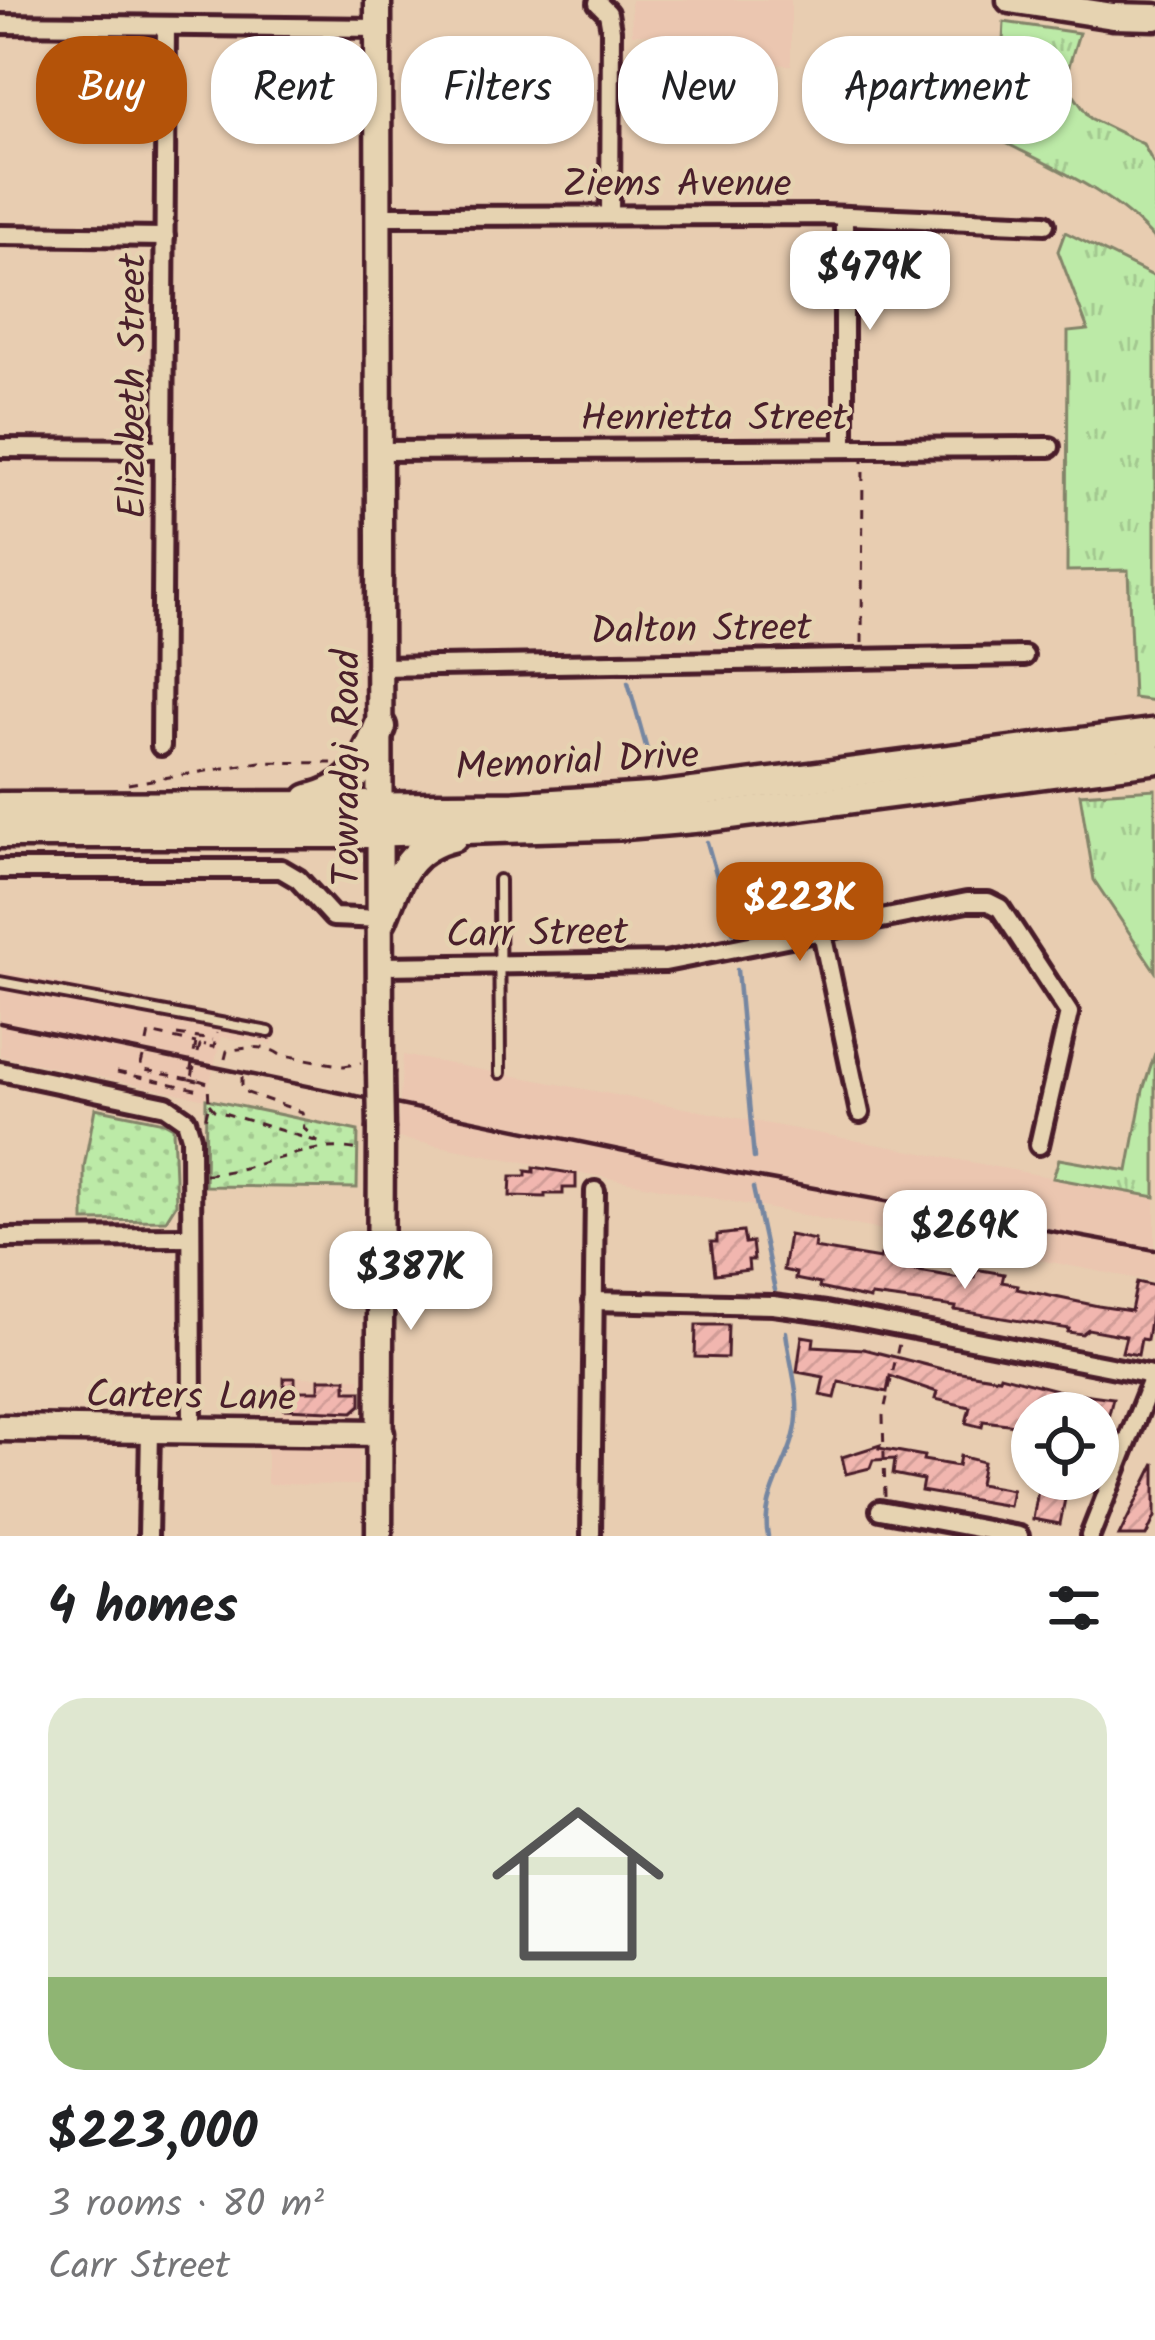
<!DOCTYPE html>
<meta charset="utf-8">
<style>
body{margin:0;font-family:Kalam,sans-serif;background:#f6f6f6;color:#202124;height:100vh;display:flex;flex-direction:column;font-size:45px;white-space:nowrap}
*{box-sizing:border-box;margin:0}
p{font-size:39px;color:#757577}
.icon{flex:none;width:66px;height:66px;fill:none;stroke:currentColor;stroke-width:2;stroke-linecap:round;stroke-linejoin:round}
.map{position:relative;height:1536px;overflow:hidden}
.sheet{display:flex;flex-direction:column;background:#fff;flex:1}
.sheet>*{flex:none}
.banner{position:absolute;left:36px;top:36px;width:1083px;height:108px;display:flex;gap:24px}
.controls{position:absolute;left:1011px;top:1392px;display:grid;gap:24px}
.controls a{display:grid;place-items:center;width:108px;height:108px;border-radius:50%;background:#fff;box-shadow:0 3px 9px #0004;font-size:60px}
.price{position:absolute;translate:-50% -102px;padding:0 27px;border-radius:24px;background:#fff;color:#222;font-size:39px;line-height:78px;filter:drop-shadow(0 3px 6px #0008)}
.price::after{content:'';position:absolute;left:50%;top:72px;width:36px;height:27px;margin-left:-18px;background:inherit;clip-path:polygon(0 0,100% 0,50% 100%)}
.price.current{background:#b45309;color:#fff}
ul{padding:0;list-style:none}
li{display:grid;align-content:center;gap:24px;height:636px;padding:0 48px}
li+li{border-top:3px solid #e0e0e0}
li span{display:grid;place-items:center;height:372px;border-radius:36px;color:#555}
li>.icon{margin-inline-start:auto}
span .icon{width:216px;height:216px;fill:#fffc;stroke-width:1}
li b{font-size:51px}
h2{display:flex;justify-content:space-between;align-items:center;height:144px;padding:0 48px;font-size:51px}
.pill{padding:0 42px;border-radius:48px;background:#fff;box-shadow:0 3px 9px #0004;font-size:42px;line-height:108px}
.pill.current{background:#b45309;color:#fff}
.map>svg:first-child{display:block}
.built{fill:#ebc6b0}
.grass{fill:url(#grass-tufts);stroke:#838469;stroke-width:3}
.park{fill:url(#park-dots);stroke:#838469;stroke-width:3}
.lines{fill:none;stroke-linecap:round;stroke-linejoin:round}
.stream{stroke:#7586a1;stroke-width:4.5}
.building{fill:url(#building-hatch);stroke:#4a1f2b;stroke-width:3}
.lane-casing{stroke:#4a1f2b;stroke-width:16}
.street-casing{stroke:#4a1f2b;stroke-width:26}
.secondary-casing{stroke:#4a1f2b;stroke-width:33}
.primary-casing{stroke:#4a1f2b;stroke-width:36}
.highway-casing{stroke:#4a1f2b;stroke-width:39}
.path{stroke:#4a1f2b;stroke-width:3;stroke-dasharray:9 9;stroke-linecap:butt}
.lane{stroke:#e6d3b1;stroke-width:8}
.street{stroke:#e6d3b1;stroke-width:16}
.secondary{stroke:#e6d3b1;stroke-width:24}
.primary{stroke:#e6d3b1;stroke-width:27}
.highway{stroke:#e6d3b1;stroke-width:30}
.rail{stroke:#4a1f2b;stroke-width:4.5}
.secondary-bridge-casing{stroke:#4a1f2b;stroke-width:33;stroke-linecap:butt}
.path-bridge{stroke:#4a1f2b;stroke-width:3;stroke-dasharray:9 9;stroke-linecap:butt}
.secondary-bridge{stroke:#e6d3b1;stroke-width:24}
.labels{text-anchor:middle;stroke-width:9;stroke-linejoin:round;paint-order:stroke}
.street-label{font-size:39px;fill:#4a1f2b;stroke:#e6d3b1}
</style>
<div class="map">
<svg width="1155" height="1536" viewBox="0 0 1155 1536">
<defs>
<pattern id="grass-tufts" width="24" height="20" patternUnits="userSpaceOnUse" patternTransform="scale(3)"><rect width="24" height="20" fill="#bceaa7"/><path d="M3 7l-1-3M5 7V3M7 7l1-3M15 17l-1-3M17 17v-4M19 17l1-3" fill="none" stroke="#a3c890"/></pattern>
<pattern id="park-dots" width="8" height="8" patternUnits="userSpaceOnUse" patternTransform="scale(3)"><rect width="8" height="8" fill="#bceaa7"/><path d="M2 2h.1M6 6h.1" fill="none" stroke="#a3c890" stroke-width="1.8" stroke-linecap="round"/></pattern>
<pattern id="building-hatch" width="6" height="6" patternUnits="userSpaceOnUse" patternTransform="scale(3)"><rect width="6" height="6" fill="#f1b6af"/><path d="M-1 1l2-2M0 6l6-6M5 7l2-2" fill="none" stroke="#d09c97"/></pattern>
</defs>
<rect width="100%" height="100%" fill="#e8cdb1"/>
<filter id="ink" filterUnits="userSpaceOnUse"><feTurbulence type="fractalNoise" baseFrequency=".00833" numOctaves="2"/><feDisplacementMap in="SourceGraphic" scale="24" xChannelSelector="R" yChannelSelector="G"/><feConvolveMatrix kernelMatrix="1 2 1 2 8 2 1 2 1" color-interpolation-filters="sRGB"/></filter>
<g filter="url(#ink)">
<!-- built -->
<g class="built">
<path d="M631 0H791V65L761 64 760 98H727V35L632 34Z"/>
<path d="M0 971 275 1028 272 1044 221 1037 206 1099 0 1056Z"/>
<path d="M403 1055 1155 1197V1282L397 1138Z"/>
<path d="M283 1377 360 1378 359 1485 267 1484V1449L282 1413Z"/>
</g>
<!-- grass -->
<g class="grass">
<path d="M1004 22 1079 33 1064 82 1090 118 1143 144 1155 166V240C1115 193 1052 167 998 139Z"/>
<path d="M1065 232 1155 277V701L1133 698 1128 570 1067 571 1068 332 1088 330 1058 251Z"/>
<path d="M1155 789V971L1094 880 1080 794Z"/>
<path d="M1155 1053V1197L1053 1178 1059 1159 1128 1171 1143 1090Z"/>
</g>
<!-- park -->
<g class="park">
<path d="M206 1099 358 1131 357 1188 205 1186Z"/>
<path d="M95 1108 164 1122 173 1127 176 1204 166 1220 84 1221V1167Z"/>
</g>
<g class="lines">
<!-- stream -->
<g class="stream">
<path d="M628 682 652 768"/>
<path d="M707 842 733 932"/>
<path d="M737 970 754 1158"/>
<path d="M753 1188 775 1290"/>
<path d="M768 1536C759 1495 795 1458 797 1417 799 1390 789 1359 786 1332"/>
</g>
</g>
<!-- building -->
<g class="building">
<path d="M534 1167 576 1174V1188H563V1194H545V1197L510 1196 511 1176H526V1171L534 1172Z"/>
<path d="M743 1232 745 1243 752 1242 754 1260H748L749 1270 715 1274 711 1242H717V1235Z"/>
<path d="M789 1235 815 1240 814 1248 880 1259 881 1255 908 1259 907 1269 954 1277 974 1278 975 1269 1004 1274 1002 1282 1018 1285 1017 1289 1098 1306 1131 1311 1137 1282 1155 1286 1147 1340 1141 1339 1138 1355 1122 1352 1126 1336 1088 1329 1082 1334 1068 1332 1069 1329 955 1310 956 1307 871 1296 870 1299 819 1288 820 1284 795 1279 796 1273 783 1270Z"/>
<path d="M696 1325H728L727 1358 695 1357Z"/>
<path d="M802 1336 814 1338 813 1346 864 1349 942 1369 999 1378 1000 1375 1060 1391 1113 1398 1102 1442H1098V1413H1032L1027 1420 1017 1418 1016 1425 983 1421 982 1427 966 1423 970 1407 935 1399 937 1392 890 1376 887 1392 839 1382 835 1398 820 1395 824 1377 797 1372Z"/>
<path d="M284 1378H295V1391H319V1379H346V1391H361V1405L353 1412 284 1409Z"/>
<path d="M880 1445 879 1448 924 1456 923 1460 958 1466 960 1456 983 1462 979 1484 1012 1490 1009 1506 921 1491 923 1480 893 1474 895 1459 873 1460 870 1468 846 1474 842 1457Z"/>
<path d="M1155 1463V1517L1146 1536H1119Z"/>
<path d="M1040 1479H1069L1060 1524 1033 1519Z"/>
</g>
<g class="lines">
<!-- lane casing -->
<g class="lane-casing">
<g id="lane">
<path d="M499 880 500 1073"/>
<path d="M0 982 269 1032"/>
</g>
</g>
<!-- street casing -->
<g class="street-casing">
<g id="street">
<path d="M598 3 608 13 611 30 610 215"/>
<path d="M0 24 378 28"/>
<path d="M380 216 824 215 1045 224"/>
<path d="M0 235 165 237"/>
<path d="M0 448 163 449"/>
<path d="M844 448V218"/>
<path d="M379 451 1050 447"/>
<path d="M380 667 1024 656"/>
<path d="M161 746 166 26"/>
<path d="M0 869H281L298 879 333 917 382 919"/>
<path d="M822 933 860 1113"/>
<path d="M383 966 665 962 967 902H988L1000 908 1069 1013 1039 1145"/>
<path d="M0 1071 166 1106 186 1120 191 1137 192 1430"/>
<path d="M0 1238 191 1237"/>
<path d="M593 1301 773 1305 826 1312 1147 1374 1151 1382 1090 1536"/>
<path d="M880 1510 1019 1536"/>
<path d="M148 1536 150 1430"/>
<path d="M591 1536 595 1191"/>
</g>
</g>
<!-- secondary casing -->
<g class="secondary-casing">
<g id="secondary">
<path d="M378 0 380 1071"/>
<path d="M1010 0 1113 16 1155 17"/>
<path d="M0 1428 381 1433"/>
<path d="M379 1536 381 1130"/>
</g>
</g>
<!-- primary casing -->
<g class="primary-casing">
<g id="primary">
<path d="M380 807 514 806 658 797 1155 733"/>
<path d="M381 832 619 825 711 817 1155 759"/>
<path d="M382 919C398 879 407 848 453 837"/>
</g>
</g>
<!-- highway casing -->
<g class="highway-casing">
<g id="highway">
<path d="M309 800C352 791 365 765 380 727"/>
<path d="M0 808 380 807"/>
<path d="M0 832H381"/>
</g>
</g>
<!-- path -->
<g class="path">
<path d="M862 643 863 461"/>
<path d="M128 784 260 762 332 763"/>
<path d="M177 1035 213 1040"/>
<path d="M147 1043 149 1033 196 1043"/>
<path d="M198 1053 200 1045 214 1047 217 1033"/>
<path d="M143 1057 140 1069 189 1079"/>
<path d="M225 1059 227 1051C244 1048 265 1044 279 1054L344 1066 361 1063"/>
<path d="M194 1067 192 1078 208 1083 209 1104 204 1124"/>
<path d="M117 1072 204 1091"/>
<path d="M242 1077V1091L302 1112 304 1128 316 1141"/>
<path d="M209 1104 214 1110 325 1144"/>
<path d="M205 1174C258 1172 307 1139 359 1150"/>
<path d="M885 1496 883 1416 900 1339"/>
</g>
<!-- lane -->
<use href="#lane" class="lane"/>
<!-- street -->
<use href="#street" class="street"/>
<!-- secondary -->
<use href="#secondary" class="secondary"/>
<!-- primary -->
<use href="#primary" class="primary"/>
<!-- highway -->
<use href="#highway" class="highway"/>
<!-- rail -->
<path class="rail" d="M0 1023 732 1173 1155 1250"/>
<!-- secondary-bridge casing -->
<g class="secondary-bridge-casing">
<path id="secondary-bridge" d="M380 1071 381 1130"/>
</g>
<!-- path-bridge -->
<path class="path-bridge" d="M198 1081 189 1079 196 1043 206 1045"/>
<!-- secondary-bridge -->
<use href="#secondary-bridge" class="secondary-bridge"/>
</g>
</g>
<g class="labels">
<!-- street labels -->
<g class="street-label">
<text x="677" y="196">Ziems Avenue</text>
<text transform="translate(131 386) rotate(-90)" y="14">Elizabeth Street</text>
<text x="714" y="430">Henrietta Street</text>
<text transform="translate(701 627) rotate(-1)" y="14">Dalton Street</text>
<text transform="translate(577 759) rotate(-3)" y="14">Memorial Drive</text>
<text transform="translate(345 768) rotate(-90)" y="14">Towradgi Road</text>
<text transform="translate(537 931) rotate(-1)" y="14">Carr Street</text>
<text transform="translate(191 1394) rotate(1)" y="14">Carters Lane</text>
</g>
</g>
</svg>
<div class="controls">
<a><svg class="icon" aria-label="locate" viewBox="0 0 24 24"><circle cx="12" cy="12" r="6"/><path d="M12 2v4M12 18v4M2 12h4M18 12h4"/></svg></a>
</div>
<b class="price" style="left:870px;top:333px">$479K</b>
<b class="price current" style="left:800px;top:964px">$223K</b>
<b class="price" style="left:965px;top:1292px">$269K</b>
<b class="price" style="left:411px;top:1333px">$387K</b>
<div class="banner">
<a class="pill current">Buy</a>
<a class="pill">Rent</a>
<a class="pill">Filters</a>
<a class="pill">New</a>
<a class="pill">Apartment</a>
</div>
</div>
<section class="sheet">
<h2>4 homes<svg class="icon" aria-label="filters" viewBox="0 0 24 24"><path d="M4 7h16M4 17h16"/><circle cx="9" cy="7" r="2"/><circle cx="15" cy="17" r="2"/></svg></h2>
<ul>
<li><span style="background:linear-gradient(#dfe7d0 75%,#8fb573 0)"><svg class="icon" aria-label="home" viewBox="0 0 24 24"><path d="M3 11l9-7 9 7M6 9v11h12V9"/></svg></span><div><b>$223,000</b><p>3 rooms · 80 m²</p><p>Carr Street</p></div></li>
</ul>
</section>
